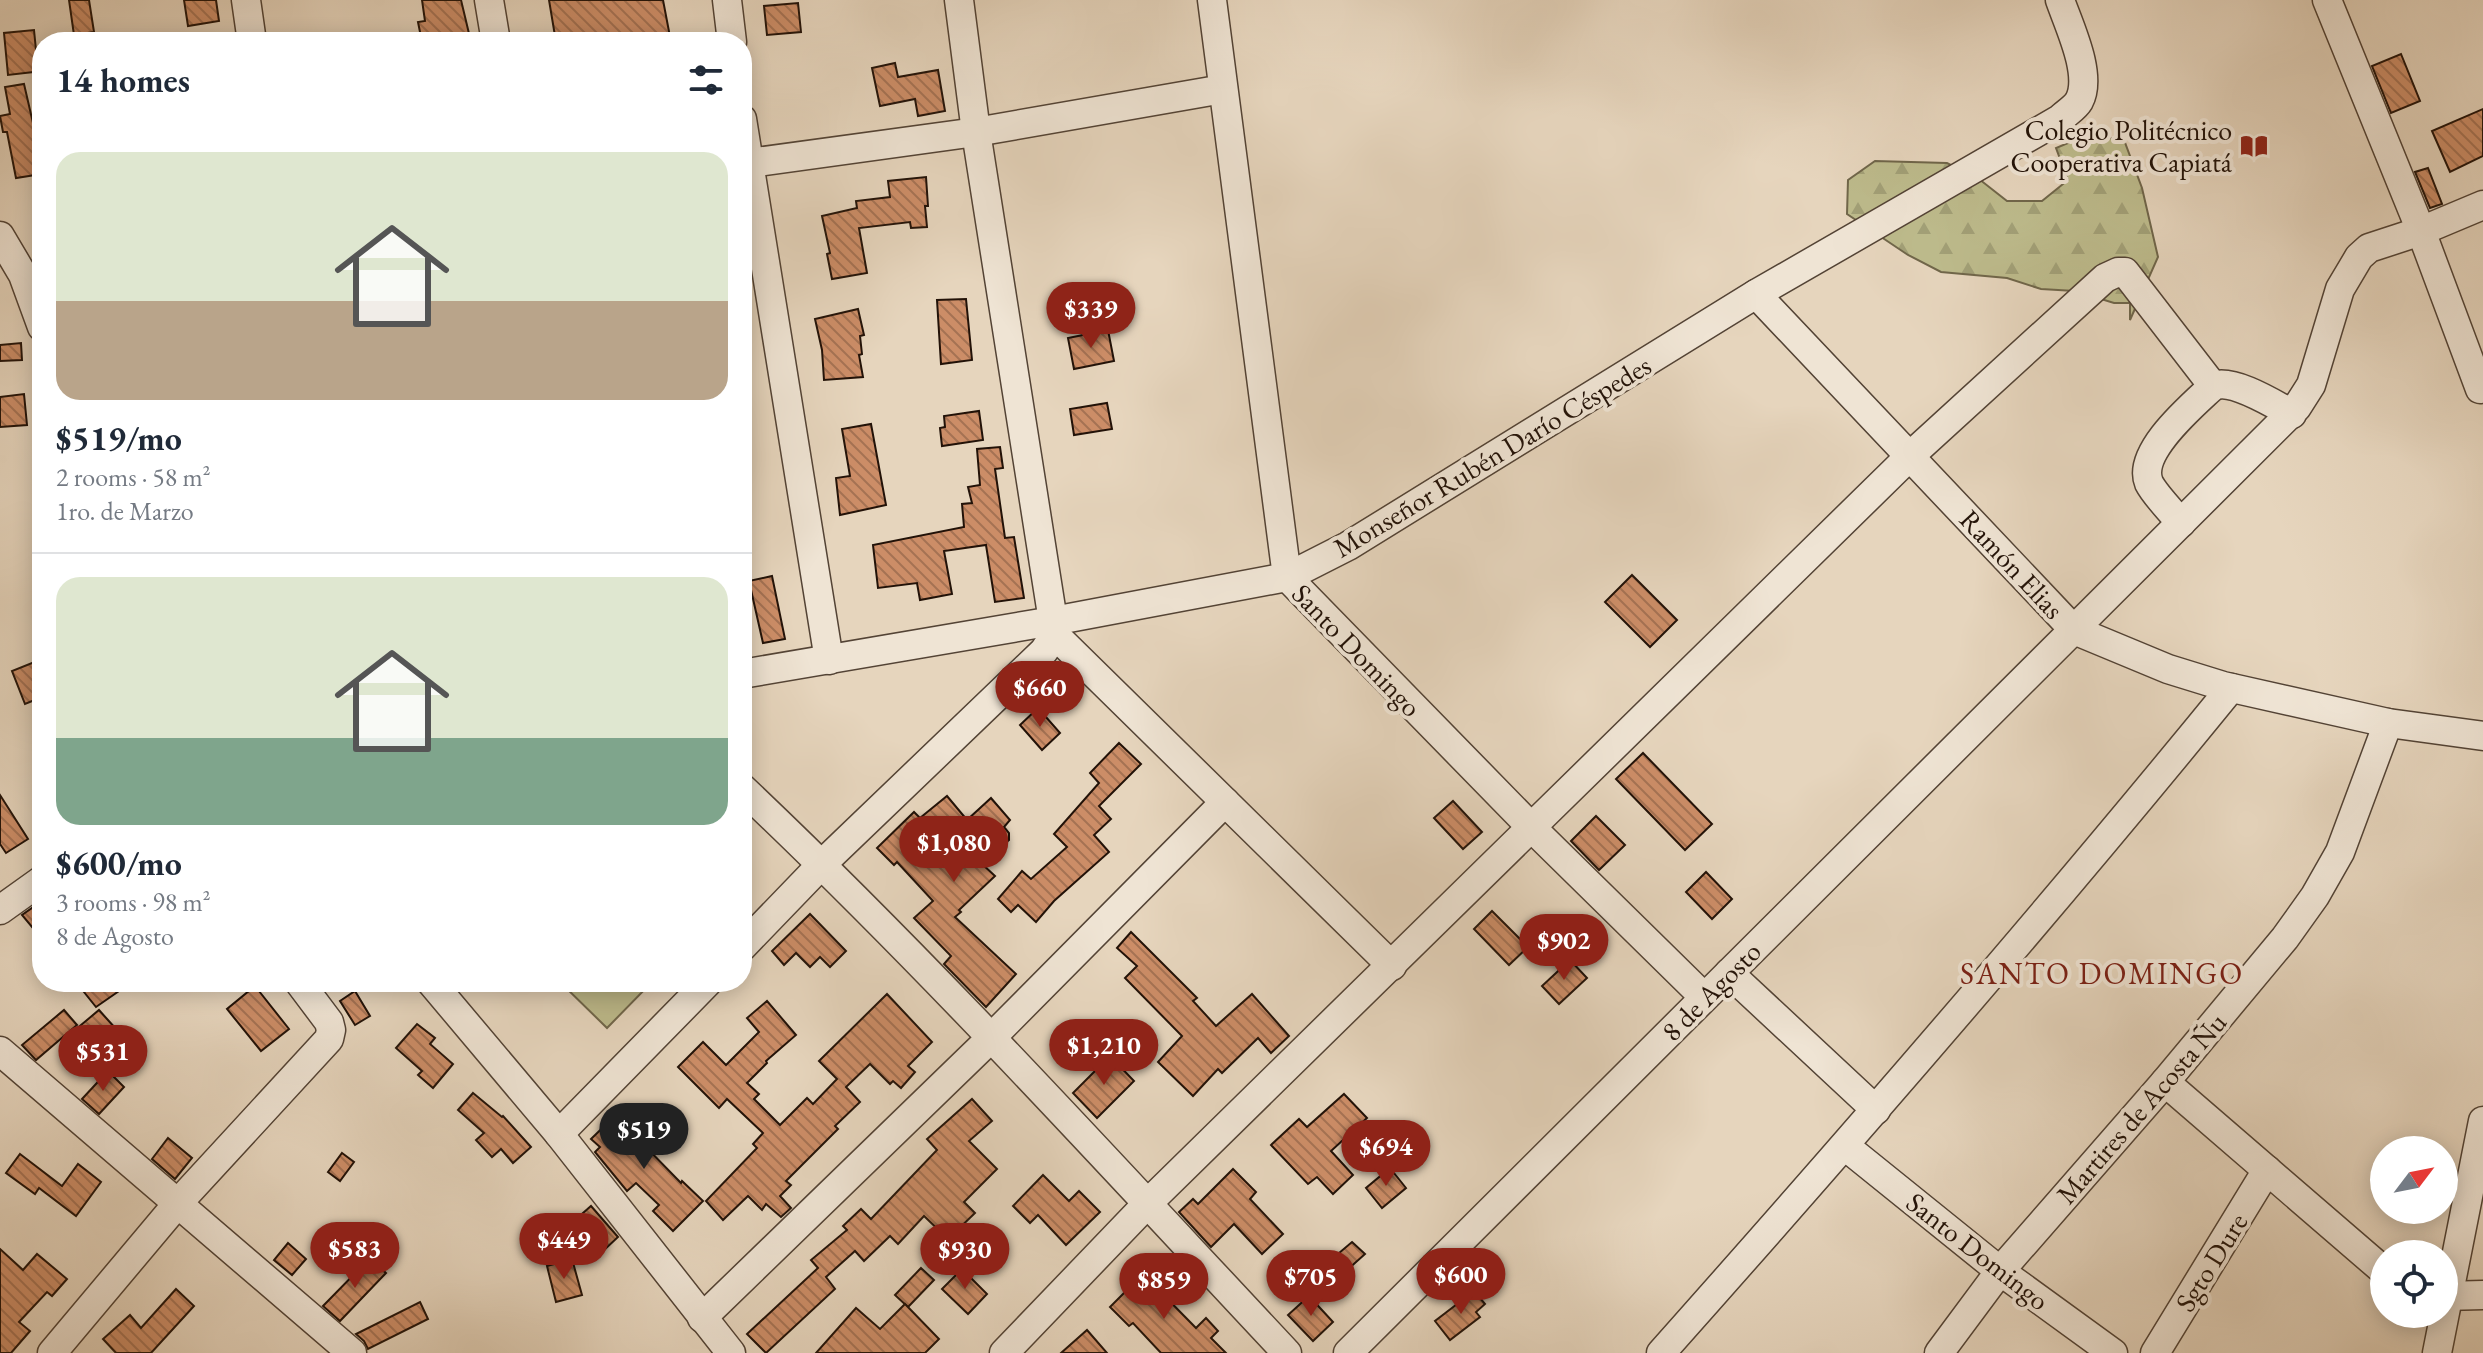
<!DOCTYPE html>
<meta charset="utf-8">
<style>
body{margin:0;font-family:"EB Garamond",serif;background:#f6f6f7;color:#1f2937;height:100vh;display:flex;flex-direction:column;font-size:30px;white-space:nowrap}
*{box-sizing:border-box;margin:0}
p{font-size:26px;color:#747a83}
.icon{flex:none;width:44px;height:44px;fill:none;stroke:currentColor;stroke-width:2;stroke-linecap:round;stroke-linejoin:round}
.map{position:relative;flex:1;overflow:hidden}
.panel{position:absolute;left:32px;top:32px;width:720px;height:960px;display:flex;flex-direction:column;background:#fff;border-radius:32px;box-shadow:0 4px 20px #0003}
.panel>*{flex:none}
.needle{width:52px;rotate:58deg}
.tools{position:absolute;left:2370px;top:1136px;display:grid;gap:16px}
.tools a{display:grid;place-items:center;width:88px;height:88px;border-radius:50%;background:#fff;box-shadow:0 4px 20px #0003;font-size:40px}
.price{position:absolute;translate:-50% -68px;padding:0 18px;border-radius:28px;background:#8f2418;color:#fff;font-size:26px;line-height:52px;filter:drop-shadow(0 2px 4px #0008)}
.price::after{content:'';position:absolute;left:50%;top:48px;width:24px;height:18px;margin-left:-12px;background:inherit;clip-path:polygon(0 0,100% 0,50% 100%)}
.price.on{background:#222;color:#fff}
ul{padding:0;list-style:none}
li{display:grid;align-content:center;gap:16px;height:424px;padding:0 24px}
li+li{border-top:2px solid #e0e1e3}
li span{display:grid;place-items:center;height:248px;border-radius:24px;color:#555}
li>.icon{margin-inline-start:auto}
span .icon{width:144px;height:144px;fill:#fffc;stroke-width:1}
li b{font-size:34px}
h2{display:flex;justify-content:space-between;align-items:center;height:96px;padding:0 24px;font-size:34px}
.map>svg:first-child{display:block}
.forest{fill:url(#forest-firs);stroke:#70664a;stroke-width:2}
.pitch{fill:#bdbb8c;stroke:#70664a;stroke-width:2}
.building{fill:url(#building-back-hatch);stroke:#221208;stroke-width:2}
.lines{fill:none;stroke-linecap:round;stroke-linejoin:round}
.minor-casing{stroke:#534335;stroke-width:31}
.minor{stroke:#efe4d4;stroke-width:28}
.labels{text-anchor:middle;stroke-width:8;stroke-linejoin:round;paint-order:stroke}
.poi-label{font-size:28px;fill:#221208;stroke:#efe4d4;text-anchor:end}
.street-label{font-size:28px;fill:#221208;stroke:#efe4d4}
.neighbourhood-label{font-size:30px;letter-spacing:2px;fill:#7a1f14;stroke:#efe4d4}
</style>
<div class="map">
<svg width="2483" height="1353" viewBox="0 0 2483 1353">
<defs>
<pattern id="forest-firs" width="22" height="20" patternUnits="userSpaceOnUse" patternTransform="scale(2)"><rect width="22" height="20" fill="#bdbb8c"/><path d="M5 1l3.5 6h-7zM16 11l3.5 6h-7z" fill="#a2a077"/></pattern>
<pattern id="building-back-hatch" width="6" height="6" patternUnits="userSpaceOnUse" patternTransform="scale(2)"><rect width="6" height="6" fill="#cc8d67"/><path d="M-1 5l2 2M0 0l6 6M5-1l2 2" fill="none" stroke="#a57253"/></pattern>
</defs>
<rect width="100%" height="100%" fill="#e6d5bd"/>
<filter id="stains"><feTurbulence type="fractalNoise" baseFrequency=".0025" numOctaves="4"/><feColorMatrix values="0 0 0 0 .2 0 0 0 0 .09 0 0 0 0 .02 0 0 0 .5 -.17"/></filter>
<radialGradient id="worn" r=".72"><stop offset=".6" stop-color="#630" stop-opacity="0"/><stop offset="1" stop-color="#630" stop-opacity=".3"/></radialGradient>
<!-- forest -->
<path class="forest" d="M2087 135 2124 140 2142 188 2158 257 2130 320V303H2114L2075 291 2041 289 2007 278 1941 272 1908 255 1847 214 1848 180 1875 161 1947 163 1979 179 2007 201H2042L2068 180 2056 148Z"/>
<!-- pitch -->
<path class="pitch" d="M560 982H652L607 1028Z"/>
<!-- building -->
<g class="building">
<path d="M69 0H89L94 32 74 35Z"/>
<path d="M184 0H216L219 21 188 26Z"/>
<path d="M422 0H461L471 42H422L418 22 425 21Z"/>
<path d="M549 0H663L671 42H556Z"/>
<path d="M798 3 801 32 767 35 764 6Z"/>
<path d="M34 30 36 50H42V71L8 75 4 33Z"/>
<path d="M2401 54 2420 101 2391 113 2372 66Z"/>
<path d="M895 63 898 77 938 70 945 111 918 116 915 99 880 106 872 68Z"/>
<path d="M24 84 39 149 42 174 16 178 7 132H3L0 116 10 114 5 87Z"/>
<path d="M2483 109V156L2450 172 2432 131Z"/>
<path d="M2428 168 2442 204 2430 208 2415 172Z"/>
<path d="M926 177 928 206H925L927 227 911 228 910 222 859 228 867 273 832 279 827 254 830 253 822 216 857 208 856 201 890 197 888 181Z"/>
<path d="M966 299 972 360 941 364 937 300Z"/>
<path d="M858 309 864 335 860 336 862 354 859 355 863 377 824 380 822 350 815 319Z"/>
<path d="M1108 330 1114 361 1074 369 1068 338Z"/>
<path d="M21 343 22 360 0 361V345Z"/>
<path d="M24 394 27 425 0 427V397Z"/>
<path d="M1107 403 1112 429 1074 435 1070 409Z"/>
<path d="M979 411 983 440 942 446 940 428 945 427 944 416Z"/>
<path d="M871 424 886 505 840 515 836 478 850 476 842 429Z"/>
<path d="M1000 447 1003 468 995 469 1005 538 1014 537 1024 598 995 602 986 545 944 551 952 594 920 600 917 583 878 588 873 545 964 527 962 504 972 503 968 487 980 485 977 449Z"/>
<path d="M1632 575 1677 620 1650 647 1605 602Z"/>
<path d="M772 576 785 639 763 643 749 581Z"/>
<path d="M42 659V697L25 704 12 671Z"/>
<path d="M1038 708 1060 733 1042 750 1020 725Z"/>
<path d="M1119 743 1141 764 1099 806 1111 819 1094 835 1109 852 1054 901 1036 922 1018 905 1011 912 998 899 1022 871 1031 879 1067 847 1054 834 1099 783 1090 773Z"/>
<path d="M1643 753 1712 824 1685 850 1616 779Z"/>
<path d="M0 795 28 839 6 853 0 844Z"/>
<path d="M947 796 967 820 991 798 1010 820 1004 827 1009 833V840L981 863 995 876 959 910 961 912 955 917 1016 974 986 1007 944 964 951 956 914 918 933 901 897 862 894 865 877 848 914 812 920 818Z"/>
<path d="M1453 801 1482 832 1463 849 1434 818Z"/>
<path d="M1596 816 1625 845 1599 870 1571 841Z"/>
<path d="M1706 872 1732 899 1712 919 1686 892Z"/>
<path d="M42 901V939L22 915Z"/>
<path d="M1492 911 1528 947 1509 965 1474 929Z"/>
<path d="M810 914 846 951 830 967 820 957 810 967 796 953 784 965 772 951Z"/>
<path d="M1131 932 1197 998 1193 1001 1216 1026 1252 994 1289 1036 1271 1053 1258 1038 1222 1073 1218 1069 1193 1096 1158 1062 1182 1036 1125 978 1137 966 1117 948Z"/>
<path d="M1570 960 1587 978 1559 1004 1542 986Z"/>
<path d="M81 982H132L96 1007 84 992 87 990Z"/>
<path d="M255 986 289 1029 261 1051 227 1009Z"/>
<path d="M355 991 370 1016 355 1025 340 1001Z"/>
<path d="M887 994 932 1042 908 1066 915 1072 901 1088 893 1081 890 1084 870 1064 846 1087 860 1102 835 1126 838 1129 786 1181 791 1185 780 1196 791 1208 781 1217 766 1204 762 1210 748 1196 723 1220 706 1201 757 1148 753 1144 763 1133 727 1099 719 1108 678 1067 703 1042 726 1065 759 1032 747 1018 767 1001 796 1035 766 1061 767 1063 747 1083 759 1094 754 1099 780 1125 807 1098 813 1104 837 1079 819 1061Z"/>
<path d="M64 1010 77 1025 36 1060 22 1045Z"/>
<path d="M99 1010 116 1029 86 1054 69 1035Z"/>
<path d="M417 1024 435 1038 430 1044 453 1064 433 1088 418 1075 422 1071 396 1048Z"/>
<path d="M1110 1056 1134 1081 1097 1118 1073 1093Z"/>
<path d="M108 1071 124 1087 99 1114 82 1099Z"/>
<path d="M473 1093 502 1117 503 1116 531 1147 513 1163 501 1149 492 1157 476 1140 484 1133 458 1110Z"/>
<path d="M1344 1094 1367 1118 1331 1151 1353 1175 1333 1194 1317 1177 1308 1184 1271 1145 1299 1119 1307 1127Z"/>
<path d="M972 1099 992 1121 969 1141 997 1169 964 1202 975 1213 948 1239 924 1216 898 1244 890 1236 864 1261 855 1251 826 1277 835 1289 766 1353 747 1334 818 1268 811 1260 847 1230 843 1226 861 1209 871 1219 937 1150 927 1139Z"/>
<path d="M620 1111 642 1135 638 1139 681 1183 682 1181 703 1201 673 1231 653 1211 659 1205 636 1183 627 1191 595 1152 600 1147 591 1139Z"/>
<path d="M168 1138 192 1158 175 1179 152 1159Z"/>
<path d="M342 1153 354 1162 340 1181 328 1172Z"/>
<path d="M20 1154 62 1186 78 1164 101 1182 76 1216 39 1188 35 1194 6 1173Z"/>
<path d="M1390 1168 1406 1188 1382 1208 1366 1188Z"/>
<path d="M1233 1169 1256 1192 1250 1199 1283 1234 1262 1254 1234 1224 1211 1247 1179 1212 1193 1199 1198 1204Z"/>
<path d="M1043 1175 1069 1201 1079 1191 1100 1212 1066 1245 1038 1215 1030 1223 1013 1206Z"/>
<path d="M591 1206 618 1237 603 1251 575 1220Z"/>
<path d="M1352 1242 1365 1254 1346 1271 1332 1259Z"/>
<path d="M288 1243 306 1259 292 1275 274 1260Z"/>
<path d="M0 1249 23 1270 37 1254 67 1279 52 1296 47 1292 19 1322 30 1331 11 1353H0Z"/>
<path d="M370 1258 386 1273 340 1321 323 1306Z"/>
<path d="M572 1259 582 1295 556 1302 547 1266Z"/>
<path d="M921 1268 934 1280 908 1307 895 1295Z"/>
<path d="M962 1269 987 1294 968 1314 942 1289Z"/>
<path d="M1143 1274 1196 1328 1206 1318 1218 1331 1211 1338 1226 1353H1161L1133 1323 1129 1326 1110 1307Z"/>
<path d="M176 1289 194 1306 151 1353H116L103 1339 130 1315 141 1328Z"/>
<path d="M1474 1291 1485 1304 1476 1312 1480 1317 1450 1340 1435 1321Z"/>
<path d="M1309 1296 1333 1322 1313 1341 1288 1315Z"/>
<path d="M420 1302 428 1319 368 1349 364 1341 356 1334Z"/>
<path d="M905 1304 939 1339 925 1353H816L856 1308 880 1329Z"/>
<path d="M1087 1330 1107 1353H1061Z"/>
</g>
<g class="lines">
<!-- minor casing -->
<g class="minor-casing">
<g id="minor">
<path d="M246 0 252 42"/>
<path d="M489 0 496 42"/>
<path d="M727 0 732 42"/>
<path d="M1212 0 1287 577 1532 828 1704 997"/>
<path d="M2327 0 2421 231 2480 389"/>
<path d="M742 119 829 660"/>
<path d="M742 164 976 132 1223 89"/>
<path d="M0 236 23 275 42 327"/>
<path d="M1756 294 2074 630 2168 669 2223 686 2388 723 2483 736"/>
<path d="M2181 523C2172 512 2155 495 2149 483 2136 452 2193 405 2213 386 2232 378 2274 404 2292 414"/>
<path d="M1052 632 1392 966"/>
<path d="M742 674 1053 621 1287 577 1348 546 1756 294 2060 119C2066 113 2075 108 2079 101 2093 75 2069 26 2060 0"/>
<path d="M742 788C932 968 1108 1162 1287 1353"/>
<path d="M0 910 42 880"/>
<path d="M742 947 822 864 1044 651 1052 639 1053 621 976 132 959 0"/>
<path d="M1729 973 1876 1110"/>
<path d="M431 982 559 1134 731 1353"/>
<path d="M0 1051 352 1353"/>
<path d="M2165 1082 2384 1271"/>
<path d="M559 1134 708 982"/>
<path d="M1845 1146 2000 1271 2113 1353"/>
<path d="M2444 1296 2483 1295"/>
<path d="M702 1318 991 1038 1225 802"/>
<path d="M52 1353 178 1203 329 1039 331 1030 329 1022 299 982"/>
<path d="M1004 1353 1147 1204 1910 456 2105 278 2118 272H2125L2213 386"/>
<path d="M1348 1353 2297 407 2311 385 2340 289 2359 257 2369 248 2421 231 2483 205"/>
<path d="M1661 1353C1855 1135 2046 915 2231 688"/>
<path d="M1939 1353 2000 1271 2165 1082 2285 938 2315 896 2340 852 2388 723"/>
<path d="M2155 1353 2267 1170"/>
<path d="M2437 1353 2483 1121"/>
</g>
</g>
<!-- minor -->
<use href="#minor" class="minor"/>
</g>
<!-- icons -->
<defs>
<g id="library-bare" transform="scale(2.16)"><path d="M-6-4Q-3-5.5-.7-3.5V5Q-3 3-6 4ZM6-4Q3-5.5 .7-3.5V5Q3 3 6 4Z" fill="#8f2418" stroke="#efe4d4" stroke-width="2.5" paint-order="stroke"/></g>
</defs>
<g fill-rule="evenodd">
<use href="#library-bare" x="2254" y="146"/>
</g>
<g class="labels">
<!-- poi labels -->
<g class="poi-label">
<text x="2232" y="140">Colegio Politécnico<tspan x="2232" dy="32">Cooperativa Capiatá</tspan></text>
</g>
<!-- street labels -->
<g class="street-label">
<text transform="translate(1492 456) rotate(-31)" y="10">Monseñor Rubén Darío Céspedes</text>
<text transform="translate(2012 564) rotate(47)" y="10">Ramón Elias</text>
<text transform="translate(1357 650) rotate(46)" y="10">Santo Domingo</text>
<text transform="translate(1711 991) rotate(-45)" y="10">8 de Agosto</text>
<text transform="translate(2141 1108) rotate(-49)" y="10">Martires de Acosta Ñu</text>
<text transform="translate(1978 1251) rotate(38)" y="10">Santo Domingo</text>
<text transform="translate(2211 1262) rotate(-58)" y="10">Sgto Dure</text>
</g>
<!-- neighbourhood labels -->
<g class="neighbourhood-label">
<text x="2102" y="984">SANTO DOMINGO</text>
</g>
</g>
<rect width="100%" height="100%" filter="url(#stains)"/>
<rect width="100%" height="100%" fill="url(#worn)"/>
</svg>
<div class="tools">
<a><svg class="needle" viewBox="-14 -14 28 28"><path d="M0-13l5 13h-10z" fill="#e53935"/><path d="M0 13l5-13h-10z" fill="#747a83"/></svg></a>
<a><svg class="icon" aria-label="locate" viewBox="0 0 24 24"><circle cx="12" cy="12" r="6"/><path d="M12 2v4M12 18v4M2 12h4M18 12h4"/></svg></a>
</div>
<b class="price" style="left:1091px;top:350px">$339</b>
<b class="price" style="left:1040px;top:729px">$660</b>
<b class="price" style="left:954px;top:884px">$1,080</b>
<b class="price" style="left:1564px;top:982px">$902</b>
<b class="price" style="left:1104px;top:1087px">$1,210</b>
<b class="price" style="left:103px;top:1093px">$531</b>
<b class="price on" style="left:644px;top:1171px">$519</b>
<b class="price" style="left:1386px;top:1188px">$694</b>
<b class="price" style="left:564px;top:1281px">$449</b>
<b class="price" style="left:355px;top:1290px">$583</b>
<b class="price" style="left:965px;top:1291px">$930</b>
<b class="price" style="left:1461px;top:1316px">$600</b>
<b class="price" style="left:1311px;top:1318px">$705</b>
<b class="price" style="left:1164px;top:1321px">$859</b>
<section class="panel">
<h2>14 homes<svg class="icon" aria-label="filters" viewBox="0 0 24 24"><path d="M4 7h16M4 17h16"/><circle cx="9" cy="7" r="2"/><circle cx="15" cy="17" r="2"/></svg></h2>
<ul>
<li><span style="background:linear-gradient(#dfe7d0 60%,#b9a48a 0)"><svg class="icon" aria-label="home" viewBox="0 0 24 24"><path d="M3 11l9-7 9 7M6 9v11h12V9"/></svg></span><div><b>$519/mo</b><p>2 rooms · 58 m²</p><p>1ro. de Marzo</p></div></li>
<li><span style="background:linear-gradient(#dfe7d0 65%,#7fa58c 0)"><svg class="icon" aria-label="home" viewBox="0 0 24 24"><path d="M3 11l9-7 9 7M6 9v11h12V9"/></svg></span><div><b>$600/mo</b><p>3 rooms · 98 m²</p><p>8 de Agosto</p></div></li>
</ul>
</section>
</div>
